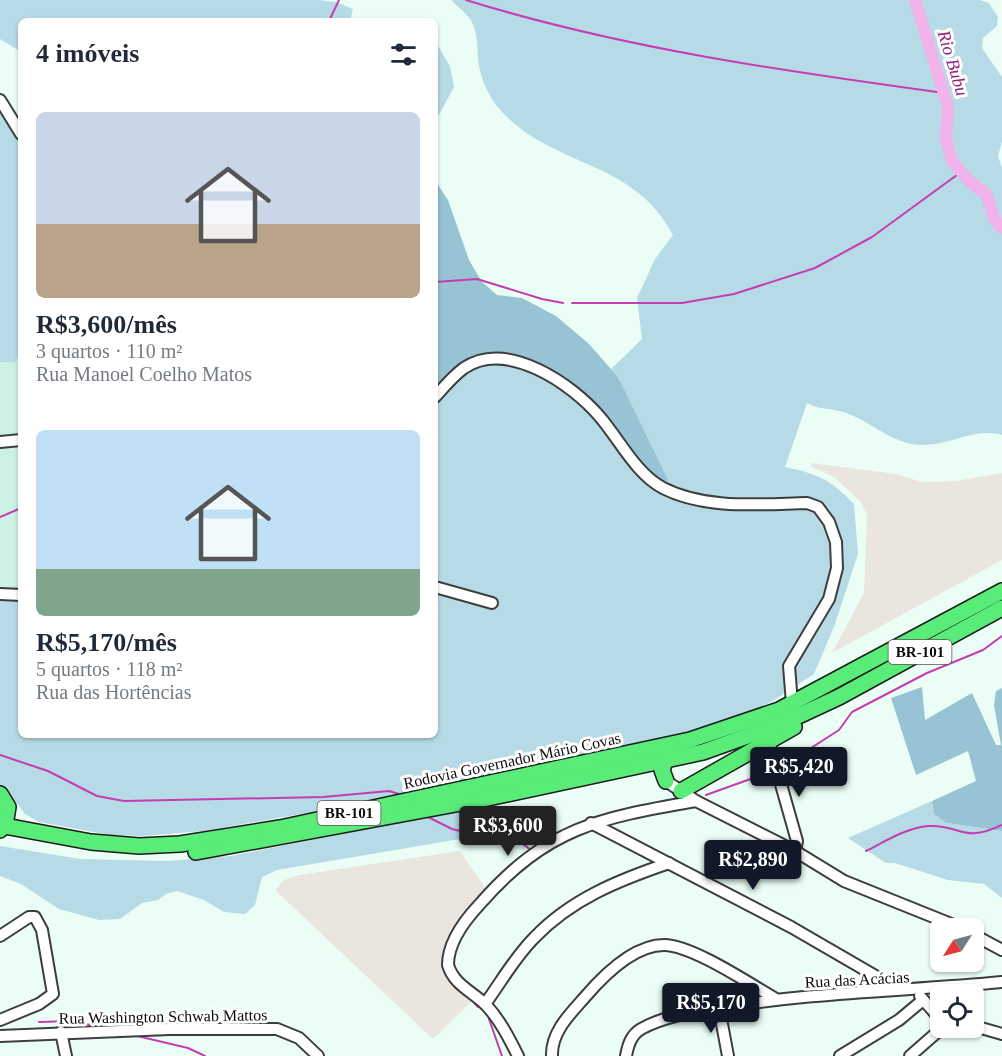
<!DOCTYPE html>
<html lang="pt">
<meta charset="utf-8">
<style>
body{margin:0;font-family:Georgia,serif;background:#f2f2f3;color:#1f2937;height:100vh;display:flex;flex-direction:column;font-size:22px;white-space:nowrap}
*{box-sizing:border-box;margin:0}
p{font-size:20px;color:#747a83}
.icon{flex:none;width:33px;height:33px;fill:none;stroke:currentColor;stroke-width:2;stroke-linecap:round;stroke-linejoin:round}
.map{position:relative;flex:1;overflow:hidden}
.panel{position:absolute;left:18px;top:18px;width:420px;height:720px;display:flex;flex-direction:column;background:#fff;border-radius:9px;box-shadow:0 2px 4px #0004}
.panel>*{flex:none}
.needle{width:39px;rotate:234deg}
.buttons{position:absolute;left:930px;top:918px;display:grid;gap:12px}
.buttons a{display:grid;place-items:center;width:54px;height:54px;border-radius:9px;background:#fff;box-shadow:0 2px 4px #0004;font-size:30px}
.price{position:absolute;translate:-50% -51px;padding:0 14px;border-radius:6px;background:#111827;color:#fff;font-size:20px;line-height:39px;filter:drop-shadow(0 2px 3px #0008)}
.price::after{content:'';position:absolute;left:50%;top:36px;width:18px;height:14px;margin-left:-9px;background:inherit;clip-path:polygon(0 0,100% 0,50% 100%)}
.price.on{background:#222;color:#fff}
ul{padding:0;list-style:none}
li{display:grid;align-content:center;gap:12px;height:318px;padding:0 18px}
li span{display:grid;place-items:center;height:186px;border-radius:9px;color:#555}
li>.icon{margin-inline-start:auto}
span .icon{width:108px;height:108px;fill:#fffc;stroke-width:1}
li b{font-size:26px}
h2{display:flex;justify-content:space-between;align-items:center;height:72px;padding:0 18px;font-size:26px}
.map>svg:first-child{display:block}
.industrial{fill:#eae6df}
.farmland{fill:#ccf2e5}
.green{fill:#b7dbe6}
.forest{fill:#97c3d5}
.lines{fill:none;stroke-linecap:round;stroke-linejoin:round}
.stream{stroke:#c53db1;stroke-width:2}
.river{stroke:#f2b2ea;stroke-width:12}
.minor-casing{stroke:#3e3e3e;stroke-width:14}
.highway-casing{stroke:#1c1c1c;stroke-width:18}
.minor{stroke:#fff;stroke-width:10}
.highway{stroke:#5aec78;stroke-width:15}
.labels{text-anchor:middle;stroke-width:6;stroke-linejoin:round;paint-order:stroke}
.shield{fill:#fff;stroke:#545454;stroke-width:1.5}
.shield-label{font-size:15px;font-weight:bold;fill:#0b0b0b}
.street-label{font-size:16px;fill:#0b0b0b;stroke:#fff}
.water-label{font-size:18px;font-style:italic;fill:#951c7f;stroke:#fff}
</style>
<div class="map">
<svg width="1002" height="1056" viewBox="0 0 1002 1056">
<rect width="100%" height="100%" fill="#eafef5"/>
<!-- industrial -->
<g class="industrial">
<path d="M812 463 896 474 922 482 956 481 1002 473V560L832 653 864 593 867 515 860 501 834 477 810 466Z"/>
<path d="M460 851 488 892 444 955 443 964 449 980 472 1001 433 1039 275 890 284 880 299 875Z"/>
</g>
<!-- farmland -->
<path class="farmland" d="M21 351V587H0V362H15Z"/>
<!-- green -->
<g class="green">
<path d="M0 0H319L336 2 353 9 350 21H21V52L0 39Z"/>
<path d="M451 0H980L989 3 998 17 997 26 983 38 982 48 1002 77V142L998 156 1002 168V435C973 427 951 446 920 445 890 444 867 417 839 411 827 408 818 409 807 403L785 467C818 474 830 479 854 504L858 554 835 624 814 674 771 702 722 724 666 741 387 799 203 831 142 836 110 835 39 822 25 814 10 794 0 786V587H21V735H435V395L450 379 493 355 633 410 618 377 611 369 642 339 637 298 655 259 673 235C633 159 556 169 502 112 489 98 480 79 478 59 477 46 478 31 470 19 465 12 457 6 451 0Z"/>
<path d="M435 41 450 66 454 87 435 122Z"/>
<path d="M0 105 21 140V351L15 362H0Z"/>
<path d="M932 801 933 809 947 823 1002 831V898L984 884 948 880 895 863H886L848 838Z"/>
<path d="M475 807C479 818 480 828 472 837L277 870 262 877 255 905 245 914 224 912 204 900 177 891 166 894 158 900 142 903 120 919 99 920 59 909 21 884 0 876V846L81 859 168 861 231 856Z"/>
</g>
<!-- forest -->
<g class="forest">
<path d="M435 180 448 200 469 260 482 282 497 295 522 298 556 316 589 344 618 377 668 480 665 484 652 480 606 422 544 371 479 361 435 395Z"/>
<path d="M922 687 925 720 972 693 996 745H1001L994 705 996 691 1002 688V831L947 823 934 814 932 801 976 781 968 751 916 775 891 698Z"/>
</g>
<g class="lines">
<!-- stream -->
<g class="stream">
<path d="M466 0C621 48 783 71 944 93"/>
<path d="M329 21 339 0"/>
<path d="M435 282 477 279 542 299 563 303"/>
<path d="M572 303H682L734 294 815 268 872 237 961 172"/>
<path d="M0 517 21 508"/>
<path d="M0 755 48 771 97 796 124 801 323 797 389 791 399 794"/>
<path d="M783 766 839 730 852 712 927 673 983 650 1002 636"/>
<path d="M706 795 770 772"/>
<path d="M428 817 452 829 481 836"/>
<path d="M582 823 613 813"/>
<path d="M523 844 532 851"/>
<path d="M866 851C886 841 906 828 928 826 960 824 963 844 1002 825"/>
<path d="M468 996 478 1007"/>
<path d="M489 1019 502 1056"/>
<path d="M39 1022 74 1021 98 1027"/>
<path d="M133 1035 188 1048 205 1056"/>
</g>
<!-- river -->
<path class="river" d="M915 0 948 107 946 139 952 161 968 180 986 194 995 220 1002 228"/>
<!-- minor casing -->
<g class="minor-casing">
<g id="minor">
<path d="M0 100 21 134"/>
<path d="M435 397C444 387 453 376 464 368 507 339 572 384 600 417 619 439 636 474 663 488 706 510 761 504 807 503L818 507 829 522 836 542 837 568 829 599 789 666 792 703"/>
<path d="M0 442 21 440"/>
<path d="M435 587 492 603"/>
<path d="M0 594 21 595"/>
<path d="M769 742 797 841 795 851"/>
<path d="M666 781 696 801 795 851 844 881 961 928"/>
<path d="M591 823 791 927 898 989"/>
<path d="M974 935 1002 950"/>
<path d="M0 936 29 917H35L42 930 53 994 39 1004 0 1020"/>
<path d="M920 996 934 1012 940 1016"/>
<path d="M485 1004C501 982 515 957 534 938 571 899 619 880 669 863"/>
<path d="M719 1008 728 1056"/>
<path d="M974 1026 1002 1034"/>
<path d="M61 1032 66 1056"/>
<path d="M0 1036 169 1029H277L299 1038 318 1056"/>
<path d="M518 1056C509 1038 500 1020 486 1005 472 991 454 985 448 965 448 943 465 920 479 905 547 827 599 818 696 801"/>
<path d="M552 1056C551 1032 570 1014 585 997 603 976 634 945 664 945 692 945 750 984 776 999"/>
<path d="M626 1056C628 1045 631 1035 641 1029 664 1016 694 1012 720 1008 813 992 908 991 1002 982"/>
<path d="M840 1056 899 1020 923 1000"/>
<path d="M910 1056 942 1028"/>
</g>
</g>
<!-- highway casing -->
<g class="highway-casing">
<g id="highway">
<path d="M666 781 662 770 667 755"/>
<path d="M681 791 794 727"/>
<path d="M0 794 8 807 5 825 0 830"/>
<path d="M0 825 91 842 139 846 180 844 280 828 690 740 779 710 1002 591"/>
<path d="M196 852 488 798 703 752 781 724 839 697 1002 608"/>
</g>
</g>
<!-- minor -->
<use href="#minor" class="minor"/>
<!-- highway -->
<use href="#highway" class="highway"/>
</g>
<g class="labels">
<!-- shield labels -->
<g class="shield">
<rect x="888.5" y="640" width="63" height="24" rx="4.5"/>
<rect x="317.5" y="801" width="63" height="24" rx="4.5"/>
</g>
<g class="shield-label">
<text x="920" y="657">BR-101</text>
<text x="349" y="818">BR-101</text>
</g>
<!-- street labels -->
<g class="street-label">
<text transform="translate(512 760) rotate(-12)" y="6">Rodovia Governador Mário Covas</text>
<text transform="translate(857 979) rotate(-3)" y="6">Rua das Acácias</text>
<text transform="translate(163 1016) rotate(-1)" y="6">Rua Washington Schwab Mattos</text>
</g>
<!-- water labels -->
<g class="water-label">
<text transform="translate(953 63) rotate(73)" y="6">Rio Bubu</text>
</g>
</g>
</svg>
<div class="buttons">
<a><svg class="needle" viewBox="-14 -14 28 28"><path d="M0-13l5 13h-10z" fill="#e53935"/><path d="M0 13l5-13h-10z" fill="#747a83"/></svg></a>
<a><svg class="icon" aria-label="locate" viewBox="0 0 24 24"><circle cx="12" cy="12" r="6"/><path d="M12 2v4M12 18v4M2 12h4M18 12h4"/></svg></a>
</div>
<b class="price" style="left:799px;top:798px">R$5,420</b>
<b class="price on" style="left:508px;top:857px">R$3,600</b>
<b class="price" style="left:753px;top:891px">R$2,890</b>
<b class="price" style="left:711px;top:1034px">R$5,170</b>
<section class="panel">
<h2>4 imóveis<svg class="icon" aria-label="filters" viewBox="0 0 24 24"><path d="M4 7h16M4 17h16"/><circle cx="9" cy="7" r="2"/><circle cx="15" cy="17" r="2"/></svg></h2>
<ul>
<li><span style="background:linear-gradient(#c9d6e8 60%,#b9a48a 0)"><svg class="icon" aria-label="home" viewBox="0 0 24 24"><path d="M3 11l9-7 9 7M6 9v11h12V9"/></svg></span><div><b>R$3,600/mês</b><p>3 quartos · 110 m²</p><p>Rua Manoel Coelho Matos</p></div></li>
<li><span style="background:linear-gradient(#bfe0f5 75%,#7fa58c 0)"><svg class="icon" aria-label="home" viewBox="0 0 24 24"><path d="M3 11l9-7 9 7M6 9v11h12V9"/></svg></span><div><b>R$5,170/mês</b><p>5 quartos · 118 m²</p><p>Rua das Hortências</p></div></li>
</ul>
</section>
</div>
